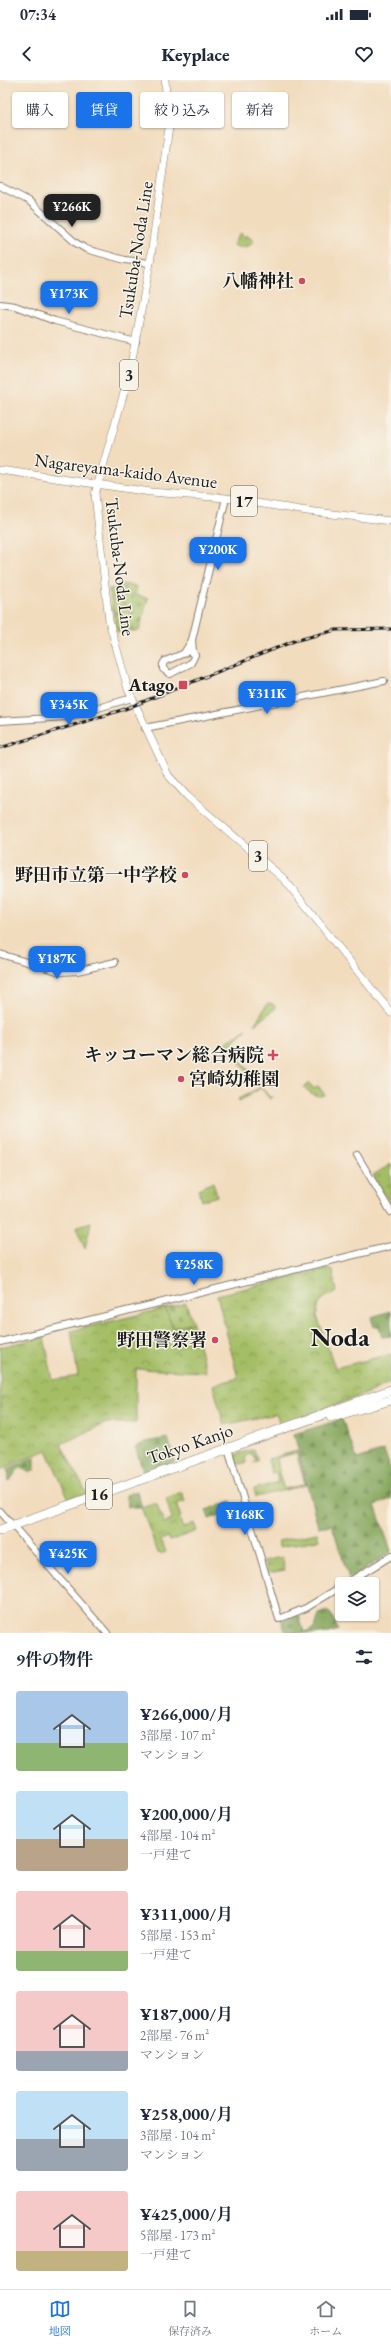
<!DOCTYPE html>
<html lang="ja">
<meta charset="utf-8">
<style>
body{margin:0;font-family:"EB Garamond","Noto Serif JP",serif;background:#f6f6f7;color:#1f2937;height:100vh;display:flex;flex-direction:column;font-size:15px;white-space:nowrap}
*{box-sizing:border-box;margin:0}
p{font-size:13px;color:#747a83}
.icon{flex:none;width:22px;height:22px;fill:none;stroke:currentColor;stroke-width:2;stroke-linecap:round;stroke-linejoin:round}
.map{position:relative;height:1553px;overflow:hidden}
.side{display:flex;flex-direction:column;background:#fff;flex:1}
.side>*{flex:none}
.banner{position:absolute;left:12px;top:12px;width:367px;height:36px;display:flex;gap:8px}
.tools{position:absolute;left:335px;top:1497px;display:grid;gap:8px}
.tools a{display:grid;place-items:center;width:44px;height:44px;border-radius:4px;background:#fff;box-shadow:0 1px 3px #0004;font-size:20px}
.price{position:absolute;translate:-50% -34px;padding:0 9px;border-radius:8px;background:#1a73e8;color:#fff;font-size:13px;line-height:26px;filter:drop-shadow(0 1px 2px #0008)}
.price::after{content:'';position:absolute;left:50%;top:24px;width:12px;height:9px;margin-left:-6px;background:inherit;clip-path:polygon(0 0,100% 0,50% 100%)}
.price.on{background:#222;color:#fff}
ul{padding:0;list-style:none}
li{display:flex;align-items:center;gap:12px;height:100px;padding:0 16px}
li span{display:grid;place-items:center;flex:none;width:112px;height:80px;border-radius:4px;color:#555}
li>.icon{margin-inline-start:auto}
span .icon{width:48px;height:48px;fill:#fffc;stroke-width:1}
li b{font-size:17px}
h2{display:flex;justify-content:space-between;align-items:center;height:48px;padding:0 16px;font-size:17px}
.pill{padding:0 14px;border-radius:4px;background:#fff;box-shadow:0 1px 3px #0004;font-size:14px;line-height:36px}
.pill.on{background:#1a73e8;color:#fff}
.status{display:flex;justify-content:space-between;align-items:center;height:28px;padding:0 20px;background:#fff;direction:ltr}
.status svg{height:11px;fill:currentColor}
header{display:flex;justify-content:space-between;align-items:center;height:52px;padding:0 16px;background:#fff;font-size:18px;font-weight:800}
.dock{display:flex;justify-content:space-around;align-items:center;height:56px;border-top:1px solid #e0e1e3;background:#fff;font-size:11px;color:#747a83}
.dock a{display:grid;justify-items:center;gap:2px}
.dock .on{color:#1a73e8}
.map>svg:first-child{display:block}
.grass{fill:url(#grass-tufts);stroke:#606d40;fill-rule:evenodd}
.forest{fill:url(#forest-firs);stroke:#50603b}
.cemetery{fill:url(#cemetery-stones);stroke:#606d40}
.park{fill:url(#park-crowns);stroke:#606d40}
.garden{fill:#a4be65;stroke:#606d40}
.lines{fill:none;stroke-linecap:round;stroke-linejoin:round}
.minor-casing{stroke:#877c6d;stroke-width:8}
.major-casing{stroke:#877c6d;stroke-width:8}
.highway-casing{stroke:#877c6d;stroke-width:10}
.minor{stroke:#fff;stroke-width:6}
.major{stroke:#fff;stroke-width:7}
.highway{stroke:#fff;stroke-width:9}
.rail-casing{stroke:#1c1c1c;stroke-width:3}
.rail{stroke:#f7f3e8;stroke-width:1.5;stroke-dasharray:4.5;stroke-linecap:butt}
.poi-dot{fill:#d1495b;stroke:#f7f3e8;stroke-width:1.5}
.labels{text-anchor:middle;stroke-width:3;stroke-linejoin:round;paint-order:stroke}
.shield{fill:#f7f3e8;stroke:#5e5c59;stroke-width:1}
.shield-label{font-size:17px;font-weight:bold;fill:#1c1c1c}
.street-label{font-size:18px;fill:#1c1c1c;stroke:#f7f3e8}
.poi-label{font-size:18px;font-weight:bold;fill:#1c1c1c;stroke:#f7f3e8;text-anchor:end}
.town-label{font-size:26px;font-weight:bold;fill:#1c1c1c;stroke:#f7f3e8}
</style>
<div class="status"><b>07:34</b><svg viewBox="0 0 49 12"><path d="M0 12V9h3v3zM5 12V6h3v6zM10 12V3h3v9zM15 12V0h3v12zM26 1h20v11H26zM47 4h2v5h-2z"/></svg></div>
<header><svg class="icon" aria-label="back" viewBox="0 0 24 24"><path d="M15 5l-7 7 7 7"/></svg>Keyplace<svg class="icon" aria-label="heart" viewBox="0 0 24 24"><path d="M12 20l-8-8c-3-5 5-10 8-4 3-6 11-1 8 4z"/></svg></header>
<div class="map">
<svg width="391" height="1553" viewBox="0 0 391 1553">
<defs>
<pattern id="grass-tufts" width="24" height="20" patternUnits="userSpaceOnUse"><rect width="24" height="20" fill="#a4be65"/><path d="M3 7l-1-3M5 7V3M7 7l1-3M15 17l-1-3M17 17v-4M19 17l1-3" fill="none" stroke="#859a52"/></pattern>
<pattern id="forest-firs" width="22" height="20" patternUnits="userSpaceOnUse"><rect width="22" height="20" fill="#83a55a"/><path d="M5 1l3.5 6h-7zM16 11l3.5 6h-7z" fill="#6a864a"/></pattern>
<pattern id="cemetery-stones" width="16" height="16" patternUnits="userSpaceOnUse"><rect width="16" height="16" fill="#a4be65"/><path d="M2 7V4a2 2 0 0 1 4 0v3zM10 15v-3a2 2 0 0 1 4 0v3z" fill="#859a52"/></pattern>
<pattern id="park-crowns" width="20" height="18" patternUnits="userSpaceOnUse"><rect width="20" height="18" fill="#a4be65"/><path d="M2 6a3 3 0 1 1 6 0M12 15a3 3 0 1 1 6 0" fill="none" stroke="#859a52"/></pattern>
</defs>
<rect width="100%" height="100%" fill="#f7f3e8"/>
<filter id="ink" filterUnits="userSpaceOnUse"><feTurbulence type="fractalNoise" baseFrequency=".025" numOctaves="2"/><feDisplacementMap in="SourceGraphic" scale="8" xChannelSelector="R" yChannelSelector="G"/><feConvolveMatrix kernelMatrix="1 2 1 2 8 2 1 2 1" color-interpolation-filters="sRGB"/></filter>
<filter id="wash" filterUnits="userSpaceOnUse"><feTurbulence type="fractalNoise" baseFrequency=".012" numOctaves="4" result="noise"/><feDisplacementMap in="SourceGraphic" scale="16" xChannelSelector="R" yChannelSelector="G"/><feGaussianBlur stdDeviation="0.9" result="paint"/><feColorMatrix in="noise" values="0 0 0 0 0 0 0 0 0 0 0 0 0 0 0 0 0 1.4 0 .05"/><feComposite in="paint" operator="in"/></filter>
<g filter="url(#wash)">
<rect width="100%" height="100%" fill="#f2dcbe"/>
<!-- grass -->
<g class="grass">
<path d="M391 1084V1125L373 1095Z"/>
<path d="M254 1369 258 1381 253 1382 256 1380 251 1373 245 1376 246 1383 236 1384 235 1379 237 1374Z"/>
<path d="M297 1371 306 1405 256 1417 254 1409 278 1402 276 1392 271 1393 268 1379ZM296 1373 305 1404 284 1409 280 1397 277 1378Z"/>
<path d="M182 1412 185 1421 176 1424 181 1437 179 1438 183 1448 194 1443 197 1451 170 1461 168 1457 161 1460 166 1472 161 1474 158 1473 141 1427 156 1422 164 1443 172 1440 166 1418Z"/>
<path d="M317 1453 319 1459 317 1460 279 1467 278 1461Z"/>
<path d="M282 1477 285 1490 268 1493 264 1481Z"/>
</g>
<!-- forest -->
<g class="forest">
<path d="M391 1231V1256L382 1257 379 1246 374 1247 371 1237Z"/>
<path d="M342 1339 357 1379 384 1370 391 1391V1419L375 1425 391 1471 389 1474 349 1499 332 1445 318 1447 294 1354Z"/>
<path d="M168 1358 175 1382 144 1393 135 1367 146 1362Z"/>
<path d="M35 1377V1390L29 1393 24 1388 18 1389 9 1402 8 1389Z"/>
<path d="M137 1411 142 1427H127L126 1415Z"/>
<path d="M231 1421 234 1431 209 1439 206 1430Z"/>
<path d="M327 1531 331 1534 338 1550 328 1553H285L282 1541 299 1535 304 1552 315 1548 319 1534Z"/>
</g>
<!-- cemetery -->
<g class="cemetery">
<path d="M119 503 137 507 135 515 148 518 139 551 117 552 109 509 119 508Z"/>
<path d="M186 1223 193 1243 172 1248 166 1228Z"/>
</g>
<!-- park -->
<g class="park">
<path d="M240 153 245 157 246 155 254 161C248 169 242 169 233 165Z"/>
<path d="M213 1102 217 1116 202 1121 198 1109Z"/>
<path d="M91 1142 85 1169 76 1148 77 1146Z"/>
<path d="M328 1189 333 1191 337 1212C324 1216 317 1221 317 1236L335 1288 391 1274V1302L368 1313 280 1345 276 1334 224 1345 213 1305 238 1298 217 1215Z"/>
<path d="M166 1228 172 1248 193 1243 206 1292 136 1289V1343H107L61 1364 87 1414 69 1420 47 1370 0 1390V1267L44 1257 53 1300 78 1296 71 1251Z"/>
</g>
<!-- garden -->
<g class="garden">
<path d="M272 923 276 928 254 945 267 924Z"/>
<path d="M247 949 232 963 234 967 232 969 270 1018 272 1016 270 1019 261 1008 239 1021 238 1019 261 1007 223 964Z"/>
<path d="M309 1003 314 1009 318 1006 325 1015C317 1018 309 1013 304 1007Z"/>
</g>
</g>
<g filter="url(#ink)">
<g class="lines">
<!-- minor casing -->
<g class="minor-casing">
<g id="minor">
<path d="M0 106 29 121 76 163 86 169 125 180 150 183"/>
<path d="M0 224 15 226 55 241 136 262"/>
<path d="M192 560 226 418"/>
<path d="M190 571 195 575 191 583 170 594 163 589V584L165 581Z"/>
<path d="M184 573 192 560 193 571"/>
<path d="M0 641 67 637 132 618"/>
<path d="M145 648 384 601"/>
<path d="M0 874 60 892 77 891 115 882"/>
<path d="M357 1075 391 1132"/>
<path d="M0 1262 391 1166"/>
<path d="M228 1368 279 1539 306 1528 342 1506"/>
<path d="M0 1431 107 1553"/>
<path d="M345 1504 391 1476"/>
</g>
</g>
<!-- major casing -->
<g class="major-casing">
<g id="major">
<path d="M165 0 169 47 150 183 129 295 95 414 109 541 128 609 168 695 187 716 284 799 391 933"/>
<path d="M0 390 151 412 226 418 307 431 391 441"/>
</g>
</g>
<!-- highway casing -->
<g class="highway-casing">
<g id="highway">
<path d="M331 1337 391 1320"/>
<path d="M0 1450 391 1310"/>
</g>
</g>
<!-- minor -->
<use href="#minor" class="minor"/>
<!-- major -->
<use href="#major" class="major"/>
<!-- highway -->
<use href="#highway" class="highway"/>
<!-- rail casing -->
<g class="rail-casing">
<path id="rail" d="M0 668 125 629 294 561 336 550 391 549"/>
</g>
<!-- rail -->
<use href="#rail" class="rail"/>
</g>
</g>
<!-- markers -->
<g class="poi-dot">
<circle cx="302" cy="201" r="4"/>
<rect x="178" y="600" width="10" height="10" rx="2"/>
<circle cx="185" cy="795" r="4"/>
<path d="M271 969h4v4h4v4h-4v4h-4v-4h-4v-4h4z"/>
<circle cx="181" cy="999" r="4"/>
<circle cx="215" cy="1260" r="4"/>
</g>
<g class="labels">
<!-- shield labels -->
<g class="shield">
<rect x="120" y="280" width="18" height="30" rx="3"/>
<rect x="231" y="406" width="26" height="30" rx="3"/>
<rect x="249" y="761" width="18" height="30" rx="3"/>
<rect x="86" y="1399" width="26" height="30" rx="3"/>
</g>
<g class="shield-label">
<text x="129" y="301">3</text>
<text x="244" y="427">17</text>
<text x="258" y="782">3</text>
<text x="99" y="1420">16</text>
</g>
<!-- street labels -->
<g class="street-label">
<text transform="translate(136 170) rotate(-81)" y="6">Tsukuba-Noda Line</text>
<text transform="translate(126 391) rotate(7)" y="6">Nagareyama-kaido Avenue</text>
<text transform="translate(120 487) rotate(83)" y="6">Tsukuba-Noda Line</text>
<text transform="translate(190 1364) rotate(-19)" y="6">Tokyo Kanjo</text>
</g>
<!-- poi labels -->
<g class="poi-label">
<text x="294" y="207">八幡神社</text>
<text x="174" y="611">Atago</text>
<text x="177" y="801">野田市立第一中学校</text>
<text x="264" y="981">キッコーマン総合病院</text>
<text x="189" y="1005" text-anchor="start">宮崎幼稚園</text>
<text x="207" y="1266">野田警察署</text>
</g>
<!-- town labels -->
<g class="town-label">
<text x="340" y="1266">Noda</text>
</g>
</g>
</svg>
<div class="tools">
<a><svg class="icon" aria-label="layers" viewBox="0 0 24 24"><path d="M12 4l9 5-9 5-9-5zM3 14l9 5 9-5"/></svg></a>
</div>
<b class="price on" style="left:72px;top:148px">¥266K</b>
<b class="price" style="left:69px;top:235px">¥173K</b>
<b class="price" style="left:218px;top:491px">¥200K</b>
<b class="price" style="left:267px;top:635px">¥311K</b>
<b class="price" style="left:69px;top:646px">¥345K</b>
<b class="price" style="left:57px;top:900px">¥187K</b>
<b class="price" style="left:194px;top:1206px">¥258K</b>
<b class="price" style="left:245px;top:1456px">¥168K</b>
<b class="price" style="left:68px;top:1495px">¥425K</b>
<div class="banner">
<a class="pill">購入</a>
<a class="pill on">賃貸</a>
<a class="pill">絞り込み</a>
<a class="pill">新着</a>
</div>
</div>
<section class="side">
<h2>9件の物件<svg class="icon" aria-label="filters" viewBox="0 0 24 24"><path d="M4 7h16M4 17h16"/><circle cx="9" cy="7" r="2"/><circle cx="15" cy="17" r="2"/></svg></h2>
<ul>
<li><span style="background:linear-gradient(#a9c7e8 65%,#8fb573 0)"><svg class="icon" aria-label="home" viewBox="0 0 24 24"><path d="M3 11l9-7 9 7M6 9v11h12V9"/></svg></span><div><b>¥266,000/月</b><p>3部屋 · 107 m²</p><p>マンション</p></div></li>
<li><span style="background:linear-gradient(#bfe0f5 60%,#b9a48a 0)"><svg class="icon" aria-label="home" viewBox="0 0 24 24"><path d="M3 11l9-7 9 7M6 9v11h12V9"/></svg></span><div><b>¥200,000/月</b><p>4部屋 · 104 m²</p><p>一戸建て</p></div></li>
<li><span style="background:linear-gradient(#f6c9c9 75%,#8fb573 0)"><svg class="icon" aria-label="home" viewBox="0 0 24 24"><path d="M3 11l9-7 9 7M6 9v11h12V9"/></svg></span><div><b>¥311,000/月</b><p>5部屋 · 153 m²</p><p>一戸建て</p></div></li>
<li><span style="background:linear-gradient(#f6c9c9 75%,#9aa5b1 0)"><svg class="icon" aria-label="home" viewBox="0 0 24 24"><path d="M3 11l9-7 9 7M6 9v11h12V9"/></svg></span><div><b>¥187,000/月</b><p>2部屋 · 76 m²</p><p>マンション</p></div></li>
<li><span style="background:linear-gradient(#bfe0f5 60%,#9aa5b1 0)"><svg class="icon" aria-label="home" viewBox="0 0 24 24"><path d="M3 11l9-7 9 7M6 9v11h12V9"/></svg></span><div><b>¥258,000/月</b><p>3部屋 · 104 m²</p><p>マンション</p></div></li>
<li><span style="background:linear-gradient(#f6c9c9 75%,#c2b280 0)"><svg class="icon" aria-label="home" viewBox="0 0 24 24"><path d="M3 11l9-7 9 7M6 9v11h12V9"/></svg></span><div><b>¥425,000/月</b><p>5部屋 · 173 m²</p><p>一戸建て</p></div></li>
</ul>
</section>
<nav class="dock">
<a class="on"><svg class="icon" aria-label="map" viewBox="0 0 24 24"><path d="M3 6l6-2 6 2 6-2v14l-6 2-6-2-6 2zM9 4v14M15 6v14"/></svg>地図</a>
<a><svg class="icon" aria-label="saved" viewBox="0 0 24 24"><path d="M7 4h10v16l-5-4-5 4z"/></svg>保存済み</a>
<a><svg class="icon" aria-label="home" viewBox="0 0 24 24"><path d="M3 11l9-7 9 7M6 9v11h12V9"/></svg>ホーム</a>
</nav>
